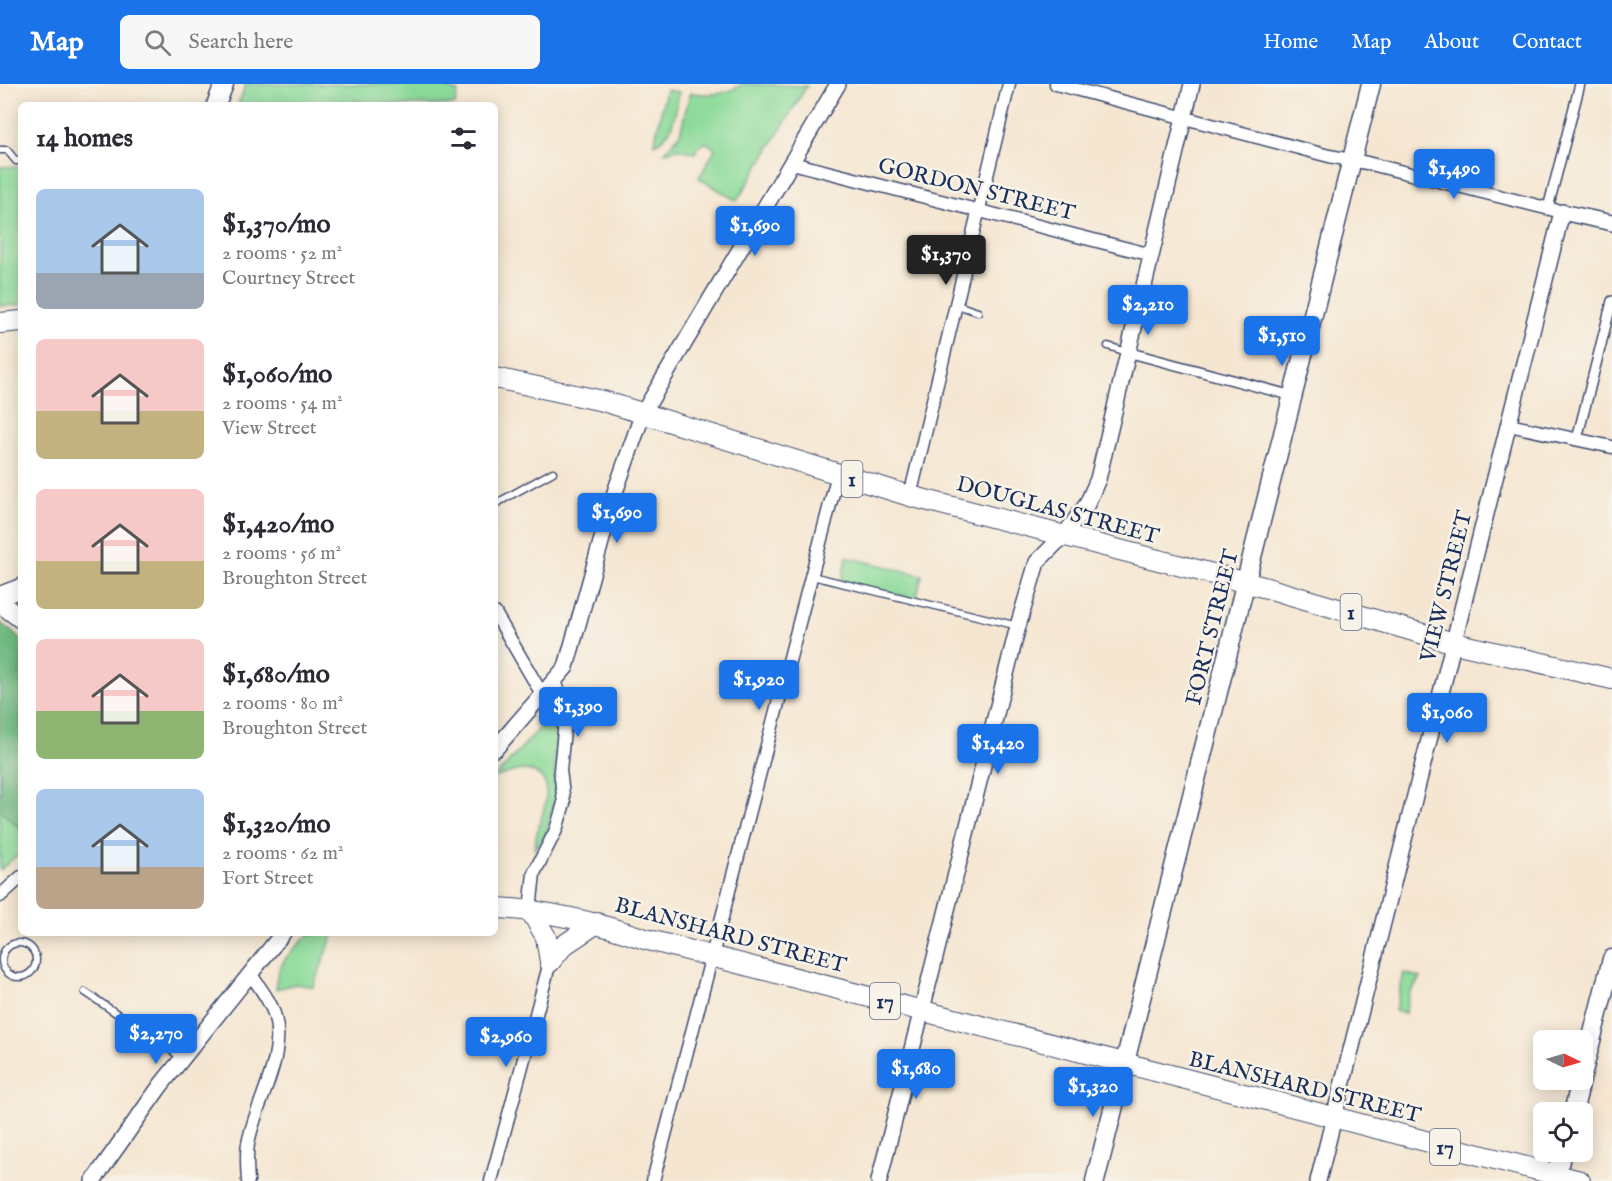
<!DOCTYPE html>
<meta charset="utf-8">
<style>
body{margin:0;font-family:"IM FELL English",serif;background:#f7f7f7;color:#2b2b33;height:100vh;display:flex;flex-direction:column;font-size:22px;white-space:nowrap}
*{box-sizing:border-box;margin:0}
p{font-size:20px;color:#7c7c81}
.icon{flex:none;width:33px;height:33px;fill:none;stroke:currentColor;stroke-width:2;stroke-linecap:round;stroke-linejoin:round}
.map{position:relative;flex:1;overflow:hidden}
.panel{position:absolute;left:18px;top:18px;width:480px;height:834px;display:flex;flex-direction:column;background:#fff;border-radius:9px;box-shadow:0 3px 15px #0003}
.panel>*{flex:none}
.needle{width:39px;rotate:95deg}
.fabs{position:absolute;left:1533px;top:946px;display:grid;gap:12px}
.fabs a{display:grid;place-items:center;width:60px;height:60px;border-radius:9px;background:#fff;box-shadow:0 3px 15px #0003;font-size:30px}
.price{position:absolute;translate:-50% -51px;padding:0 14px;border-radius:6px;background:#1a73e8;color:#fff;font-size:20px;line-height:39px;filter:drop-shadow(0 2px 3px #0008)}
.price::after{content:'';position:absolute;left:50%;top:36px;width:18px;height:14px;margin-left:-9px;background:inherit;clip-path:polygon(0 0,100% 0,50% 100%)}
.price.selected{background:#222;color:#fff}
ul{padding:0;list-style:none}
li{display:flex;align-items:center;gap:18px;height:150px;padding:0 18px}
li span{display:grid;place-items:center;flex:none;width:168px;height:120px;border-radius:9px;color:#555}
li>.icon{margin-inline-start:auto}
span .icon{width:72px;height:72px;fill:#fffc;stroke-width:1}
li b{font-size:26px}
h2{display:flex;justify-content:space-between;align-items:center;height:72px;padding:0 18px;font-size:26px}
header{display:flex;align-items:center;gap:36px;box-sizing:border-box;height:84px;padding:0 30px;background:#1a73e8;color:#fff}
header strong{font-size:28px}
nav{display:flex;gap:33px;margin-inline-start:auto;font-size:21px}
.search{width:420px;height:54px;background:#f7f7f7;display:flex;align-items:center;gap:15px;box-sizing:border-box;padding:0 21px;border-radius:9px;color:#7c7c81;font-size:22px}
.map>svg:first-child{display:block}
.green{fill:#8bda99;stroke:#53847c;stroke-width:1.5}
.forest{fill:#70ba81;stroke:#467470;stroke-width:1.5}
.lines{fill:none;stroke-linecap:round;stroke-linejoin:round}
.service-casing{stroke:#3c4a6f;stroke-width:9}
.pedestrian-casing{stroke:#3c4a6f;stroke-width:12}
.minor-casing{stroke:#3c4a6f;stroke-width:15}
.tertiary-casing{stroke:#3c4a6f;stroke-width:18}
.secondary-casing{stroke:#3c4a6f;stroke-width:21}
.primary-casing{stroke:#3c4a6f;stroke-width:22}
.service{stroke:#fff;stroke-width:6}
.pedestrian{stroke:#fff;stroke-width:9}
.minor{stroke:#fff;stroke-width:12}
.tertiary{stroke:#fff;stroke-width:15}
.secondary{stroke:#fff;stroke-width:18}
.primary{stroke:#fff;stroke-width:20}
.labels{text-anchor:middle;stroke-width:5;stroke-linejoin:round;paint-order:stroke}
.shield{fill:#f7f3e8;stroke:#5d6a87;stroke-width:1.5}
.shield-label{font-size:21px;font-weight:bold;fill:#1b2f5e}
.street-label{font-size:22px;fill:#1b2f5e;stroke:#f7f3e8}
</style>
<header>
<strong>Map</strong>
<div class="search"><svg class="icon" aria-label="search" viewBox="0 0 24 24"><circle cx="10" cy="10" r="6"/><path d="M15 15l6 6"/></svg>Search here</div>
<nav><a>Home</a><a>Map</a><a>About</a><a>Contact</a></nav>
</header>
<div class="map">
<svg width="1612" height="1097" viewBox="0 0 1612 1097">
<rect width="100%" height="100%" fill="#f7f3e8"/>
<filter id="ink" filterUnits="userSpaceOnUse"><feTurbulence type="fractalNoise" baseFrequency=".0167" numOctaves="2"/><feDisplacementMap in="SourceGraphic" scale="12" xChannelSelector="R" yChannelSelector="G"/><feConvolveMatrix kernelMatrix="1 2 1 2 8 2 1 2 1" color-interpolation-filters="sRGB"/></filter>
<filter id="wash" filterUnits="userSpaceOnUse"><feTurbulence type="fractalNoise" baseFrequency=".008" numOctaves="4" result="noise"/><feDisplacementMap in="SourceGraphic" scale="24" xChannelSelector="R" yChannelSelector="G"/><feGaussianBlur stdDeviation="1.35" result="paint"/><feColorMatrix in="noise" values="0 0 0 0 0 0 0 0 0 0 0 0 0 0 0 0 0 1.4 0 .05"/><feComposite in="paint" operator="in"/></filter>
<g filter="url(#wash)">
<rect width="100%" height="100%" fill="#f5e6d1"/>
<!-- green -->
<g class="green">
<path d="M246 0H450L449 5 458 8 455 21H375L355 16 353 21H238Z"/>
<path d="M742 0 807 2 737 117 699 94 715 65 706 58 697 64 695 69 678 65 665 68 680 50 690 9C710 11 725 12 742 0Z"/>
<path d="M666 6 679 8C675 27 675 52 654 60Z"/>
<path d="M21 82V221L0 222V83Z"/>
<path d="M847 473 922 491 916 515 841 497Z"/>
<path d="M0 552 21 569V768L0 786Z"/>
<path d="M559 623 555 671V715L545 752 535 765C531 746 569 692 525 686 514 685 503 693 495 693Z"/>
<path d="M311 849H334L313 903 296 900 276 905C274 880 294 865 311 849Z"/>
<path d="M1404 889 1421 894 1409 910 1405 929 1395 927Z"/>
</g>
<!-- forest -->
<path class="forest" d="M0 538 21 555V745L0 727Z"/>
</g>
<g filter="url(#ink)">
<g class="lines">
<!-- service casing -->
<g class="service-casing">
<g id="service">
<path d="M0 66H7L16 77H21"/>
<path d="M957 221 978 228"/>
<path d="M1108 262 1127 268"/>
<path d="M495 420 553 388"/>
<path d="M812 492 1018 542"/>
<circle cx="19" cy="876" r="17"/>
<path d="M85 908 181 973"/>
</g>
</g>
<!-- pedestrian casing -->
<g class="pedestrian-casing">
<g id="pedestrian">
<path d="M1548 124 1580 0"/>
<path d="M1127 268 1293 312"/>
<path d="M1577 355 1612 217"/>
</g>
</g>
<!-- minor casing -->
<g class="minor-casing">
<g id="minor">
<path d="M1056 0 1329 72 1367 79 1562 128"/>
<path d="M792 79 1152 171"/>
<path d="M1509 341 1612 363"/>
<path d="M910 412 1009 0"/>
<path d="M495 529 543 612"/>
<path d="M0 812 21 793"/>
<path d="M530 826 534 789 556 746 564 719 560 686 566 627 555 597"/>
<path d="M248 1097C247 1084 246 1072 248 1060 255 1019 286 976 275 933 271 917 259 903 250 889"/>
<path d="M491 1097 550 878"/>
<path d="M653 1097 838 390"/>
</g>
</g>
<!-- tertiary casing -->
<g class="tertiary-casing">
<g id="tertiary">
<path d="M495 665 566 583 615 408 643 329 838 0"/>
<path d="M93 1097 161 1001 283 849"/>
<path d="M879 1097 1018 542 1037 478 1065 450 1087 420 1098 395 1192 0"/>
<path d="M1318 1097 1562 128 1612 139"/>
</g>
</g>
<!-- secondary casing -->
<g class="secondary-casing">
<g id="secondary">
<path d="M216 21 224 0"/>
<path d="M0 512 21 504"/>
<path d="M0 519 21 535"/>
<path d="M1582 992 1612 875"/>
<path d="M1573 1029 1581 996"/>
<path d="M1095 1097 1371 0"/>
<path d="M1555 1097 1562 1068"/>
</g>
</g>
<!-- primary casing -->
<g class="primary-casing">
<g id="primary">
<path d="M0 239 21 237"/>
<path d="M495 294 603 317 910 412 1267 504 1454 559 1612 595"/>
<path d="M495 824C547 826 596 838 645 855L1580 1097"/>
<path d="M530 826 546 853 550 878"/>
<path d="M550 878 564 861 597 839"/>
</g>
</g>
<!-- service -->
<use href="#service" class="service"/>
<!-- pedestrian -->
<use href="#pedestrian" class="pedestrian"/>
<!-- minor -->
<use href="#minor" class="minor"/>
<!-- tertiary -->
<use href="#tertiary" class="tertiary"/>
<!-- secondary -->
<use href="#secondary" class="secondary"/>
<!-- primary -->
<use href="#primary" class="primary"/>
</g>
</g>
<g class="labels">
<!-- shield labels -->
<g class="shield">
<rect x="841.5" y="377" width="21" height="36" rx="4.5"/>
<rect x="1340.5" y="510" width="21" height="36" rx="4.5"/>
<rect x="870" y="899" width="30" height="36" rx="4.5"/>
<rect x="1430" y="1045" width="30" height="36" rx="4.5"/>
</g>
<g class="shield-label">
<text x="852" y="402">1</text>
<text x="1351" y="535">1</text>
<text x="885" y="924">17</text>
<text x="1445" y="1070">17</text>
</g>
<!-- street labels -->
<g class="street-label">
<text transform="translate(977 104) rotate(14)" y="8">GORDON STREET</text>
<text transform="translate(1058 425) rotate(15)" y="8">DOUGLAS STREET</text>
<text transform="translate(1445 502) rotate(-76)" y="8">VIEW STREET</text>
<text transform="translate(1211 543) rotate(-76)" y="8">FORT STREET</text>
<text transform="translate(731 850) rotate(15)" y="8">BLANSHARD STREET</text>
<text transform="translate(1305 1002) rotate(14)" y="8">BLANSHARD STREET</text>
</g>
</g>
</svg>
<div class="fabs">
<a><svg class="needle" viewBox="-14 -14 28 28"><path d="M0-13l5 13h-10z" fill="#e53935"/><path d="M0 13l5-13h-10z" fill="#7c7c81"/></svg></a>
<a><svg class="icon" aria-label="locate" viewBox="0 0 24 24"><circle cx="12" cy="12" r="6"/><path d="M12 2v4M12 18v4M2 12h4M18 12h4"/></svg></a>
</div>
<b class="price" style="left:1454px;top:116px">$1,490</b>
<b class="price" style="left:755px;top:173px">$1,690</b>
<b class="price selected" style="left:946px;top:202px">$1,370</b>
<b class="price" style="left:1148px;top:252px">$2,210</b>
<b class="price" style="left:1282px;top:283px">$1,510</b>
<b class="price" style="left:617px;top:460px">$1,690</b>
<b class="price" style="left:759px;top:627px">$1,920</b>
<b class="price" style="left:578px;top:654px">$1,390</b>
<b class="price" style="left:1447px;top:660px">$1,060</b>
<b class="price" style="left:998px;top:691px">$1,420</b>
<b class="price" style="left:156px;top:981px">$2,270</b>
<b class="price" style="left:506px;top:984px">$2,960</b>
<b class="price" style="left:916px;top:1016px">$1,680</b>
<b class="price" style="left:1093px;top:1034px">$1,320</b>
<section class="panel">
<h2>14 homes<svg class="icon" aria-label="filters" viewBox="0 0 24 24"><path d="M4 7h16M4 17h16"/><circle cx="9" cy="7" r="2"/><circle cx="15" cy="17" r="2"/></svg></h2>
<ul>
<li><span style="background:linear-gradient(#a9c7e8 70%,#9aa5b1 0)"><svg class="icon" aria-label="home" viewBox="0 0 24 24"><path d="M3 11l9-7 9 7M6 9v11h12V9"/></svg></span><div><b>$1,370/mo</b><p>2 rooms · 52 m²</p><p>Courtney Street</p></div></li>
<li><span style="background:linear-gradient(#f6c9c9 60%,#c2b280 0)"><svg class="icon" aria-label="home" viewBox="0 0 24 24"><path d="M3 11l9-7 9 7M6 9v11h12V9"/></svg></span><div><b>$1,060/mo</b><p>2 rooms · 54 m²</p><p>View Street</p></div></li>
<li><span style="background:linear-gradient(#f6c9c9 60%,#c2b280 0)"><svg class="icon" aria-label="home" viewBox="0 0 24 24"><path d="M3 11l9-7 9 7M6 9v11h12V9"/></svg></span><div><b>$1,420/mo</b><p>2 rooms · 56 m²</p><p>Broughton Street</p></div></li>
<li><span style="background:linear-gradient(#f6c9c9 60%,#8fb573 0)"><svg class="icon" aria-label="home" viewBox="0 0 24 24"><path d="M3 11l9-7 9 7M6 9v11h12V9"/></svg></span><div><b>$1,680/mo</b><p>2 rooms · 80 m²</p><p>Broughton Street</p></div></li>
<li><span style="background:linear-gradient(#a9c7e8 65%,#b9a48a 0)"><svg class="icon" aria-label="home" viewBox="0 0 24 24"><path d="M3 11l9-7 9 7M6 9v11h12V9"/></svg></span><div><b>$1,320/mo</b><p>2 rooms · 62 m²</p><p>Fort Street</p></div></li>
</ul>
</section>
</div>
